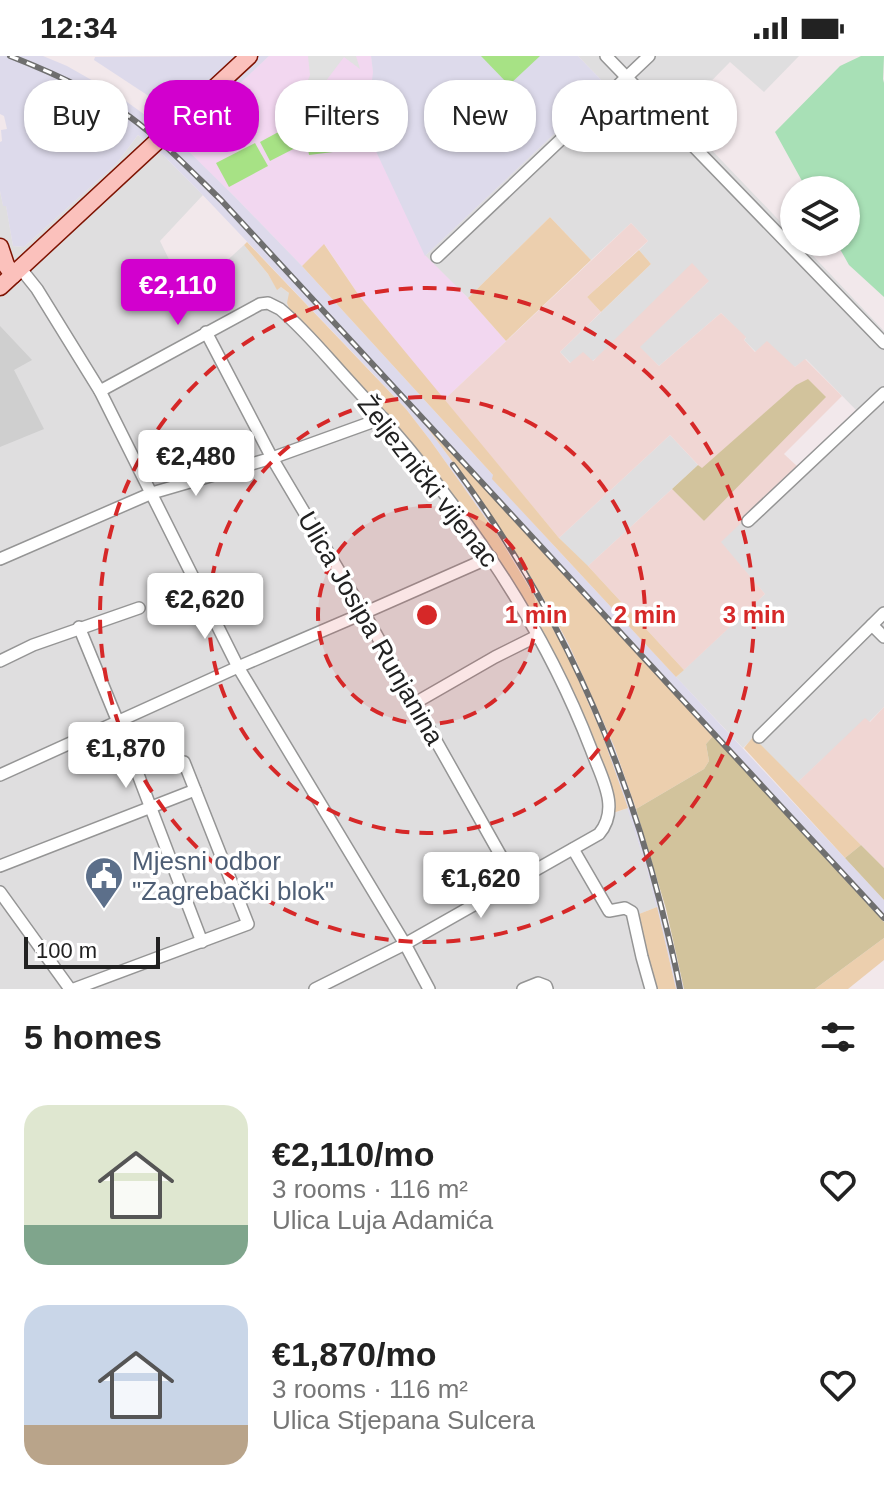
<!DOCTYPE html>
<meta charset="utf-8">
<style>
body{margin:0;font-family:Helvetica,sans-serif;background:#f6f6f6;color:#222;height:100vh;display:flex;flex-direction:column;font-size:30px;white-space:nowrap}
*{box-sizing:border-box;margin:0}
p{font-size:26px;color:#767676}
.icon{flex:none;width:44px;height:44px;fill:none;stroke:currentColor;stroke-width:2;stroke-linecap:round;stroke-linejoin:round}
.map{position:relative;height:933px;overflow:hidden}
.side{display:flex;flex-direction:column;background:#fff;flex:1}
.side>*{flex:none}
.guide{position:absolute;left:24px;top:24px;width:836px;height:72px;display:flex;gap:16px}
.buttons{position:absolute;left:780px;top:120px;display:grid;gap:16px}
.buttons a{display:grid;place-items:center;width:80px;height:80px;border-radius:50%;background:#fff;box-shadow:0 2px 6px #0004;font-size:40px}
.scale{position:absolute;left:24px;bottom:20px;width:136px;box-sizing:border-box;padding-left:8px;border:4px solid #212121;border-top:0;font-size:22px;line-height:28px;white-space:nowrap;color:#212121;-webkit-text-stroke:6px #fff;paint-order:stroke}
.price{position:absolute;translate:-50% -68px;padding:0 18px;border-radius:8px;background:#fff;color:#222;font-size:26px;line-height:52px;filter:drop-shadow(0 2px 4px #0008)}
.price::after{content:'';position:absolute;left:50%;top:48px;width:24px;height:18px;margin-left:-12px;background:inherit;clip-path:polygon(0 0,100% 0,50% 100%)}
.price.selected{background:#d200ce;color:#fff}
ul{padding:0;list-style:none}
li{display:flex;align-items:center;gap:24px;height:200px;padding:0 24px}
li span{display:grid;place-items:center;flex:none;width:224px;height:160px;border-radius:24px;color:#555}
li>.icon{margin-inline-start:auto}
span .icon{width:96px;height:96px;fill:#fffc;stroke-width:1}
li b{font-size:34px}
h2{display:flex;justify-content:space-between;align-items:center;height:96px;padding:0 24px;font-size:34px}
.pill{padding:0 28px;border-radius:32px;background:#fff;box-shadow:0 2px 6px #0004;font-size:28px;line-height:72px}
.pill.selected{background:#d200ce;color:#fff}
.status{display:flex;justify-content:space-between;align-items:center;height:56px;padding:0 40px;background:#fff;direction:ltr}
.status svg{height:22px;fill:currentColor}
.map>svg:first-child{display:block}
.residential{fill:#dfdedf}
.commercial{fill:#f2d7f0}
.industrial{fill:#dddaeb}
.religious{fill:#cfcfcf}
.farmland{fill:#f0d6d3}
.grass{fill:#eccfae}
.forest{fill:#d2c39c}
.pitch{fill:#a7e285}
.parking{fill:#e1e1e1}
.water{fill:#a8e0b6}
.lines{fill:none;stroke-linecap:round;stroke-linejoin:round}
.street-casing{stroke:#959595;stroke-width:14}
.secondary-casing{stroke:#7e1302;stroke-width:19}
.street{stroke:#fff;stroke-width:11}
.secondary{stroke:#fbc1bc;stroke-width:16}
.rail-casing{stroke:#6f6f6f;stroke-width:6}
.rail{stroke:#fff;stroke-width:3;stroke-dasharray:9;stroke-linecap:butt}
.ring{fill:none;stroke:#d62828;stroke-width:4;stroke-dasharray:14 10}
.labels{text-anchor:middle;stroke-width:7;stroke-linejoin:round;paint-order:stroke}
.street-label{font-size:26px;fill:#212121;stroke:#fff}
.service-label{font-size:26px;fill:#4e5e75;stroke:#fff;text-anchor:start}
.centre{fill:#d62828;stroke:#fff;stroke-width:4}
.ring-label{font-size:24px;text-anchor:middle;font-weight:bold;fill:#d62828;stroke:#fff;stroke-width:7;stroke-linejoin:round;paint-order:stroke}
</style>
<div class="status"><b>12:34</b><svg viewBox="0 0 49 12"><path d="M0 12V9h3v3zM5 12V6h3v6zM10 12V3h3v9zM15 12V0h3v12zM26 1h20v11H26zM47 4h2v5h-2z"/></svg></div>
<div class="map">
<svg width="884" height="933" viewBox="0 0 884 933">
<rect width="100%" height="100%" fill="#f2e8eb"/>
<!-- residential -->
<g class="residential">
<path d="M578 0H799L764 36 730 6 678 59 794 180V186H800L884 275V651L869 666 865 663 798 726 753 682 743 692 676 621 765 538 720 486 858 356 806 303 795 311 756 296 744 284 746 282 721 257 659 310 639 291 709 225 592 305 571 307 560 296 651 208 639 194 648 185 631 167 591 204 550 161 468 242 425 200 606 29Z"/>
<path d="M138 79 164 100 203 139 160 185 181 228 221 210 244 189 268 218 277 233 281 231 289 237 301 268 389 359 522 544 614 757 628 752 647 813 657 851 639 858 650 915 657 933H0V135L3 149H6L13 190 24 191 116 108Z"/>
<path d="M670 379 698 409 587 511 559 482Z"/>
</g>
<!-- commercial -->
<path class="commercial" d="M269 0H371L373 15 425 199 468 242 506 285 444 344 360 241 325 189 302 210 234 140 177 85Z"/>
<!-- industrial -->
<g class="industrial">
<path d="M0 0H43L67 10 116 38 163 72 175 60 173 56 94 4 95 1 269 0 178 85 234 140 302 210 493 419V423L556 492 884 844V866L423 366 484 448 525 511 569 589 586 627 614 690 651 799 684 933H676L647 813 620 730 585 639 569 605 524 521 499 481 430 384 406 353 374 319 197 133 164 100 138 79 116 108 24 191 13 190 6 150H3L0 135V86L2 85 1 74 7 73 4 60 0 58Z"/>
<path d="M371 0H578L606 29 425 200 366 74 373 16Z"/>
</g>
<!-- religious -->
<path class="religious" d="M0 270 32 304 14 314 44 373 0 391Z"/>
<!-- farmland -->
<g class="farmland">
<path d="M631 167 648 185 587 241 601 256 560 296 570 307 583 296 593 305 692 207 709 225 640 291 659 310 721 257 746 281 744 284 755 296 767 285 795 311 805 303 842 340 784 398 799 412 721 486 765 538 684 614 588 510 672 433 704 465 808 324 796 329 702 413 670 379 559 482 444 344Z"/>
<path d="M884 651V812L798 726 865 662 870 666Z"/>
</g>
<!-- grass -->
<g class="grass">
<path d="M550 161 591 204 506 285 468 242Z"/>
<path d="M247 186 406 353 430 384 499 481 543 554 570 605 602 678 628 752 613 757 539 576 389 359 291 257 287 247 289 237 281 231 277 234 268 218 244 189Z"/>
<path d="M324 188 360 241 559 482 588 510 684 614 676 621 492 423 493 419 302 210Z"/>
<path d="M639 194 651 208 601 256 587 241Z"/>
<path d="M423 366 713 680 706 688 709 705 704 713 636 753 614 690 569 589 549 552 525 511 484 448Z"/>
<path d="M753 681 861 789 845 802 744 692Z"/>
<path d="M657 851 676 933H657L645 898 639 858Z"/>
<path d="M884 882V904L848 933H815Z"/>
</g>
<!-- forest -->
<g class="forest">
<path d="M808 323 826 341 704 465 672 433 698 409 702 412 796 329Z"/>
<path d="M713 680 884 866V882L815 933H684L666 853 636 753 704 713 709 705 706 688Z"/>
<path d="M861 789 884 812V844L845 802Z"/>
</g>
<!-- pitch -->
<g class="pitch">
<path d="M481 0H540L509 29Z"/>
<path d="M327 49 333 96 309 99 307 86 270 105 260 86 304 62V52Z"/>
<path d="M255 87 268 110 229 131 216 107Z"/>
</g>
<!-- parking -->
<path class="parking" d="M308 0H356L360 13 344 1 313 42 304 34 310 19Z"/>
<!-- water -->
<path class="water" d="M861 0H884L883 23 884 27V241L849 209 836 186H846V134H807L775 76 840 10Z"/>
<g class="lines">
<!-- street casing -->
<g class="street-casing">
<g id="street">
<path d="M606 0 884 287"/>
<path d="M437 201 649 0"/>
<path d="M21 213 37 233 100 335 238 611 405 888 429 933"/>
<path d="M206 276 272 402 364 557 515 825"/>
<path d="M100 335 260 248 268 247 280 253C305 274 326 300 348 324 448 431 538 555 591 693 601 721 621 752 599 778L405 888 315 933"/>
<path d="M748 465 884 337"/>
<path d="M0 503 152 437 272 402 383 362"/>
<path d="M872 569 884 581"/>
<path d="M79 571 118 666 202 886"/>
<path d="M0 605 33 589 139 552"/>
<path d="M415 647 495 601 537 580"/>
<path d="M759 681 884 557"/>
<path d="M0 719 238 611 364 557 491 501"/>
<path d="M573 793 609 855 625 852 632 856 642 901 651 933"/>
<path d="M0 810 195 734"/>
<path d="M0 836 70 933"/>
<path d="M74 933 248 868 184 706"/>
<path d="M523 933 538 927 546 930 547 933"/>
</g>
</g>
<!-- secondary casing -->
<g class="secondary-casing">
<g id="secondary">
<path d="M0 191 6 209 13 219"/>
<path d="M0 231 249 0"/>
</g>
</g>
<!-- street -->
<use href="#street" class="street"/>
<!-- secondary -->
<use href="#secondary" class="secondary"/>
<!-- rail casing -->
<g class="rail-casing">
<g id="rail">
<path d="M10 0C51 16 94 35 130 61 164 86 192 116 221 144L884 862"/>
<path d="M453 409C552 541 621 691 661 850 668 878 675 905 680 933"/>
</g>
</g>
<!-- rail -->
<use href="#rail" class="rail"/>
</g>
<!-- distance rings -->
<circle cx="427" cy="559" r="109" fill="#d62828" fill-opacity=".12"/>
<g class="ring">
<circle cx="427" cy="559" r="109"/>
<circle cx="427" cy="559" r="218"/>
<circle cx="427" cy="559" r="327"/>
</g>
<!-- icons -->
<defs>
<g id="civic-pin" transform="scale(2)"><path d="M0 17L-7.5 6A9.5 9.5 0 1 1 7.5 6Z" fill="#5c6f8a" stroke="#fff"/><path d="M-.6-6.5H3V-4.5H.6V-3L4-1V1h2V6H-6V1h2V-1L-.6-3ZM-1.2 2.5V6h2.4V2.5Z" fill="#fff"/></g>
</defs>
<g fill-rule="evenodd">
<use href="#civic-pin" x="104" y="820"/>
</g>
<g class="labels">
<!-- street labels -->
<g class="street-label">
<text transform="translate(428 425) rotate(52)" y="9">Željeznički vijenac</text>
<text transform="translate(371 572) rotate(60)" y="9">Ulica Josipa Runjanina</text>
</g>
<!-- service labels -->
<g class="service-label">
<text x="132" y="814">Mjesni odbor<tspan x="132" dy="30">"Zagrebački blok"</tspan></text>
</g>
</g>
<circle cx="427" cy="559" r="12" class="centre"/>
<g class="ring-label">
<text x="536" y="567">1 min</text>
<text x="645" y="567">2 min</text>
<text x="754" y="567">3 min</text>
</g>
</svg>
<div class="buttons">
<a><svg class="icon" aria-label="layers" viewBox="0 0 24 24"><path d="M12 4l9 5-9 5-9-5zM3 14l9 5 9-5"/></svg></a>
</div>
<div class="scale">100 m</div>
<b class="price selected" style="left:178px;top:271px">€2,110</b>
<b class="price" style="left:196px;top:442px">€2,480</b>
<b class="price" style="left:205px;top:585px">€2,620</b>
<b class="price" style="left:126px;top:734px">€1,870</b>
<b class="price" style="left:481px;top:864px">€1,620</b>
<div class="guide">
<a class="pill">Buy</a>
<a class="pill selected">Rent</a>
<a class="pill">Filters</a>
<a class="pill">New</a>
<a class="pill">Apartment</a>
</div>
</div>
<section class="side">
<h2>5 homes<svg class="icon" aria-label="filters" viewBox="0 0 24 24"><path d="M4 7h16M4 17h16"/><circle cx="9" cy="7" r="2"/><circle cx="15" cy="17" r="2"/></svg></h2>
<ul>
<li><span style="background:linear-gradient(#dfe7d0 75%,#7fa58c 0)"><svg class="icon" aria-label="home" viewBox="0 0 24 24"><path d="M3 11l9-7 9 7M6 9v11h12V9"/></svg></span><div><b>€2,110/mo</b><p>3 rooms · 116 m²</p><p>Ulica Luja Adamića</p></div><svg class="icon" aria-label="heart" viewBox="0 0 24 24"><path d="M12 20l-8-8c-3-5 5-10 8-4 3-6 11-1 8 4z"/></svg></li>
<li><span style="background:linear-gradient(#c9d6e8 75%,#b9a48a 0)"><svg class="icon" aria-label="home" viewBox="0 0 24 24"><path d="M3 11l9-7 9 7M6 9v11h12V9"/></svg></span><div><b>€1,870/mo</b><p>3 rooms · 116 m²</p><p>Ulica Stjepana Sulcera</p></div><svg class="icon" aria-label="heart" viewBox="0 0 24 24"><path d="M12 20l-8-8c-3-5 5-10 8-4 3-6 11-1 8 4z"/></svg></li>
</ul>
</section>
